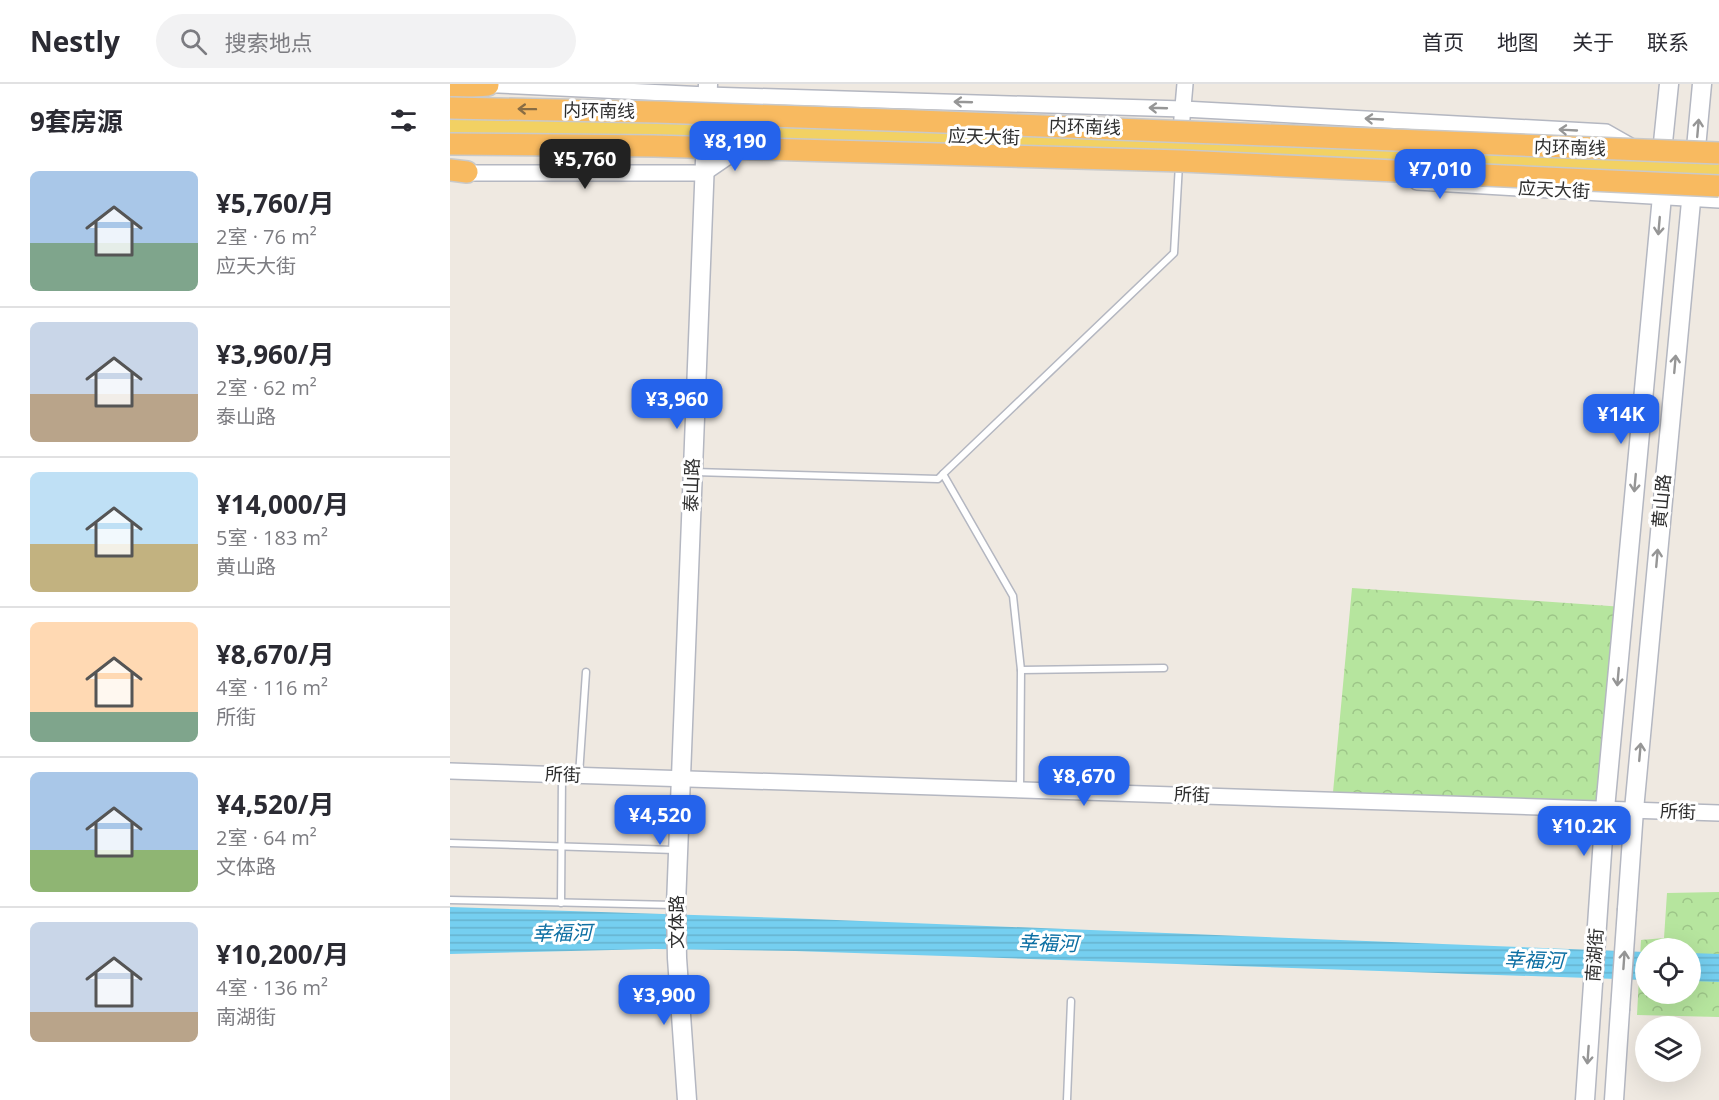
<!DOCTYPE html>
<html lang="zh">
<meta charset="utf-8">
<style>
body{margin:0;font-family:"Open Sans","Noto Sans SC",sans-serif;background:#f2f2f3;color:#2b2b33;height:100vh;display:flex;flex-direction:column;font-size:22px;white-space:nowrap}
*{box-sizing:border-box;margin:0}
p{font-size:20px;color:#7c7c81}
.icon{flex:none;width:33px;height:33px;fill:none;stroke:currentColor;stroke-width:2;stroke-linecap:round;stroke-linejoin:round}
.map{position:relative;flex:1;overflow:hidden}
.panel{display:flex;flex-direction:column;background:#fff;width:450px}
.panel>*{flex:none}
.controls{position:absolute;left:1185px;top:854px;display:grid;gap:12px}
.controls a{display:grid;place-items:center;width:66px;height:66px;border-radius:50%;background:#fff;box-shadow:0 6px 24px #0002;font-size:30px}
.price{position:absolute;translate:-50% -51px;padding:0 14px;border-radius:12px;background:#2563eb;color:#fff;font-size:20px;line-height:39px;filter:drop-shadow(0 2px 3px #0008)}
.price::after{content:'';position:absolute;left:50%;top:36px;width:18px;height:14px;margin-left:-9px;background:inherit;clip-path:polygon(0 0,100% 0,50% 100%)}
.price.on{background:#222;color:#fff}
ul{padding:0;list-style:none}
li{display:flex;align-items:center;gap:18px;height:150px;padding:0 30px}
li+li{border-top:2px solid #e1e1e2}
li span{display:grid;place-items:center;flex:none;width:168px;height:120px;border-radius:9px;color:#555}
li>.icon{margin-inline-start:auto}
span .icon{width:72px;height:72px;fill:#fffc;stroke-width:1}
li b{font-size:26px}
h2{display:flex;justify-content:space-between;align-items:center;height:72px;padding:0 30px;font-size:26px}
header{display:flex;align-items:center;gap:36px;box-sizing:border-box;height:84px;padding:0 30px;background:#fff;border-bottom:2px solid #e1e1e2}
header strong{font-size:28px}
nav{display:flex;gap:33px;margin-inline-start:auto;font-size:21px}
.search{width:420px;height:54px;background:#f2f2f3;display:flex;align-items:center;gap:15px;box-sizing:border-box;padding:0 21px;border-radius:33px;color:#7c7c81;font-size:22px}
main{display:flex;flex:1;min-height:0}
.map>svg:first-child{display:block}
.park{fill:url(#park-crowns);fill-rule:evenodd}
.water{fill:url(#water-rules)}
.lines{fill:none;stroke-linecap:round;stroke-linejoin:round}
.service-casing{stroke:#b4b7c1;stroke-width:9}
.tertiary-casing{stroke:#b4b7c1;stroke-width:18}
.secondary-casing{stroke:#b4b7c1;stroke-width:21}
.primary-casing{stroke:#c9c9c9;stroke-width:22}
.trunk-casing{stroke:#c9c9c9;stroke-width:24}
.service{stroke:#fff;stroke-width:6}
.tertiary{stroke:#fff;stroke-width:15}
.secondary{stroke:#fff;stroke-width:18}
.primary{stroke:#f2d163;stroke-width:20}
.trunk{stroke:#f8ba60;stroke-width:21}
.secondary-bridge-casing{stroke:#b4b7c1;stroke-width:21;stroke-linecap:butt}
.trunk-bridge-casing{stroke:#c9c9c9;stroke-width:24;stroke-linecap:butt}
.secondary-bridge{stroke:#fff;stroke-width:18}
.trunk-bridge{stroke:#f8ba60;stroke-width:21}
.oneway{stroke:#969696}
.oneway2{stroke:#896d44}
.labels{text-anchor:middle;stroke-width:6;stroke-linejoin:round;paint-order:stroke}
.street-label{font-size:18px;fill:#2e2e2e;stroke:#fff}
.water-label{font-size:20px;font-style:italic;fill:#0d6fa3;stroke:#fff}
</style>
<header>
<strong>Nestly</strong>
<div class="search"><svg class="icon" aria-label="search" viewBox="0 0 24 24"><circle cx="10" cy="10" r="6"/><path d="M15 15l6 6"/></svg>搜索地点</div>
<nav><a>首页</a><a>地图</a><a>关于</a><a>联系</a></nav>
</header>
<main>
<section class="panel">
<h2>9套房源<svg class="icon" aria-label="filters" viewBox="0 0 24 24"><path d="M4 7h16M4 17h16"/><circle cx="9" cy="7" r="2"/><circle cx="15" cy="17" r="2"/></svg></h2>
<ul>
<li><span style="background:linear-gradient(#a9c7e8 60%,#7fa58c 0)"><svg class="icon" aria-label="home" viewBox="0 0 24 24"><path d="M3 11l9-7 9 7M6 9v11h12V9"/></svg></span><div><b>¥5,760/月</b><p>2室 · 76 m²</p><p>应天大街</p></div></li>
<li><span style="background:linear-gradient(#c9d6e8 60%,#b9a48a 0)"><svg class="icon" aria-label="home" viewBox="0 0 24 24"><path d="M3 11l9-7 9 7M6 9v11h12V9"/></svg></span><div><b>¥3,960/月</b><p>2室 · 62 m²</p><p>泰山路</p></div></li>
<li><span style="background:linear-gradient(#bfe0f5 60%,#c2b280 0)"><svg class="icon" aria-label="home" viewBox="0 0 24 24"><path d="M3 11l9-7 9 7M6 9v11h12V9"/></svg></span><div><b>¥14,000/月</b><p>5室 · 183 m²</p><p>黄山路</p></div></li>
<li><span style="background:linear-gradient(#ffd9b3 75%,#7fa58c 0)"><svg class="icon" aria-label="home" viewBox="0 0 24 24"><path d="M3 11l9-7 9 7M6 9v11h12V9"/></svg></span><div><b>¥8,670/月</b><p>4室 · 116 m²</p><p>所街</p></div></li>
<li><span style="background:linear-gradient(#a9c7e8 65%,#8fb573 0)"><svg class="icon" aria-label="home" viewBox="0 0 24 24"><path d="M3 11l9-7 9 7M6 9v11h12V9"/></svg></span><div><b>¥4,520/月</b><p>2室 · 64 m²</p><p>文体路</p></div></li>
<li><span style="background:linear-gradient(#c9d6e8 75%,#b9a48a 0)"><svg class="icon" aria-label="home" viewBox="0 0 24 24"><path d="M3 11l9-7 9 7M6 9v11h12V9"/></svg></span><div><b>¥10,200/月</b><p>4室 · 136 m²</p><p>南湖街</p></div></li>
</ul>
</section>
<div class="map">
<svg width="1269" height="1016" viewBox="0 0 1269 1016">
<defs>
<pattern id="park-crowns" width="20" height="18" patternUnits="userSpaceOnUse" patternTransform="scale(1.5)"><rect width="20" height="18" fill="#b6e59e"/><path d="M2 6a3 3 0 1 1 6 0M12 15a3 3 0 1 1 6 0" fill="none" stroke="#9dc588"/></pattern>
<pattern id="water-rules" width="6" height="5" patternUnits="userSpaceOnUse" patternTransform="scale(1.5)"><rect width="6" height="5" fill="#75cff0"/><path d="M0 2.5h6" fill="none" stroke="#66b2ce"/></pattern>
</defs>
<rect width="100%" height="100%" fill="#efe9e1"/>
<!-- park -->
<g class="park">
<path d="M902 504 1174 523 1155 725 882 719Z"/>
<path d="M1269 808V933L1187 931 1191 856 1214 854 1217 809ZM1196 864H1240V909H1196Z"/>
</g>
<!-- water -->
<g class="water">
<path d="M0 823 336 834 1195 868 1196 896 345 867 204 865 0 870Z"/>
<path d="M1241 869 1269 870V898L1241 897Z"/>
</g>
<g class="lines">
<!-- service casing -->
<g class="service-casing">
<g id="service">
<path d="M244 388 488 395 493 390"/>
<path d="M714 584 571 586 563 512 493 390 724 169 729 80"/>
<path d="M129 691 136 588"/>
<path d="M570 705 571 586"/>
<path d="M0 759 225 766"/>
<path d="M0 816 224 821"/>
<path d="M111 819 112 691"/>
<path d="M617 1016 621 917"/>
</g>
</g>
<!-- tertiary casing -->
<g class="tertiary-casing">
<g id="tertiary">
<path d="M27 0 257 11 733 25 1156 48 1186 65"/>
<path d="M730 57 735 0"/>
<path d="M9 89H254L292 63"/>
<path d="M967 98 1269 116"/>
<path d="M0 687 1269 729"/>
</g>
</g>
<!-- secondary casing -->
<g class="secondary-casing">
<g id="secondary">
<path d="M1177 825 1184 726 1252 0"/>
<path d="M237 1016 227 874 226 821 258 0"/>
<path d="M1135 1016 1155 725 1212 112 1211 78 1219 0"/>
<path d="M1164 1016 1170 926"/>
</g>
</g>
<!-- primary casing -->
<g class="primary-casing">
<path id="primary" d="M0 40 256 44 820 63 1269 81"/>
</g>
<!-- trunk casing -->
<g class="trunk-casing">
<g id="trunk">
<path d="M0 4 38 1"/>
<path d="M0 86 17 88"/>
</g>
</g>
<!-- service -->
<use href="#service" class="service"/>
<!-- tertiary -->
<use href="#tertiary" class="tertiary"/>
<!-- secondary -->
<use href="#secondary" class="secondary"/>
<!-- primary -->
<use href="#primary" class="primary"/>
<!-- trunk -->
<use href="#trunk" class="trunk"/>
<!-- secondary-bridge casing -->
<g class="secondary-bridge-casing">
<path id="secondary-bridge" d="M1170 926 1177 825"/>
</g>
<!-- trunk-bridge casing -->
<g class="trunk-bridge-casing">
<g id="trunk-bridge">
<path d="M0 24 207 28 468 37 1269 69"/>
<path d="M0 60 204 62 731 77 1269 102"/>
</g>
</g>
<!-- secondary-bridge -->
<use href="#secondary-bridge" class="secondary-bridge"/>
<!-- trunk-bridge -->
<use href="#trunk-bridge" class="trunk-bridge"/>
</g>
<!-- one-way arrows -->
<defs><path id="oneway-shaft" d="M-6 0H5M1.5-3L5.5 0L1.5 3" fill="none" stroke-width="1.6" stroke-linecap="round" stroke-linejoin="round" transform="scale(1.5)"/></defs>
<g class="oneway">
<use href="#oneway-shaft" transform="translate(513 18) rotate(-178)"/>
<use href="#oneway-shaft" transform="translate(708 24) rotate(-178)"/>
<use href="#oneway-shaft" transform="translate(924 35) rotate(-177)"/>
<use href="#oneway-shaft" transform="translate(1248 44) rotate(-85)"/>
<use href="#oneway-shaft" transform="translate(1118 46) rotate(-177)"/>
<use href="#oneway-shaft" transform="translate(1209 142) rotate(95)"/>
<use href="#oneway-shaft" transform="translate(1225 280) rotate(-85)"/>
<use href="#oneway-shaft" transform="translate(1185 399) rotate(95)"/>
<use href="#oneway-shaft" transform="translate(1207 474) rotate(-85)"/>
<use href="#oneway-shaft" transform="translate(1168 593) rotate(95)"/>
<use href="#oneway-shaft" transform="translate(1190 668) rotate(-85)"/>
<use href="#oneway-shaft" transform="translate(1174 876) rotate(-86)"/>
<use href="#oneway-shaft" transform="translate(1138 971) rotate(94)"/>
</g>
<use class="oneway2" href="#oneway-shaft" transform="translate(77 25) rotate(-179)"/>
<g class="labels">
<!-- street labels -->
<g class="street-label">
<text transform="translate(149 27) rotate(1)" y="6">内环南线</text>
<text transform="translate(635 43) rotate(2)" y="6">内环南线</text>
<text transform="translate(534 53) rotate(2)" y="6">应天大街</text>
<text transform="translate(1120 64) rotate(2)" y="6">内环南线</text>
<text transform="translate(1104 106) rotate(3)" y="6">应天大街</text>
<text transform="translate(242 401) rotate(-88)" y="6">泰山路</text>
<text transform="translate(1212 417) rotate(-85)" y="6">黄山路</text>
<text transform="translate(113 691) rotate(2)" y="6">所街</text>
<text transform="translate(742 711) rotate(2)" y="6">所街</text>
<text transform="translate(1228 728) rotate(2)" y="6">所街</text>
<text transform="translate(227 838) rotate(-90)" y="6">文体路</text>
<text transform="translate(1145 871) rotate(-86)" y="6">南湖街</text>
</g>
<!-- water labels -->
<g class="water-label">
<text transform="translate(112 849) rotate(-1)" y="7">幸福河</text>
<text transform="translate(598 859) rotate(2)" y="7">幸福河</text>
<text transform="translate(1084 876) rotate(2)" y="7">幸福河</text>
</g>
</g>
</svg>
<div class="controls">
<a><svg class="icon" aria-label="locate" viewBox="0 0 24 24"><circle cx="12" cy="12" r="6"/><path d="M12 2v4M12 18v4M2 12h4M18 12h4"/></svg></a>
<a><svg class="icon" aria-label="layers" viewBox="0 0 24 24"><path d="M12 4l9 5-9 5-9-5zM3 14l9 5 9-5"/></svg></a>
</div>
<b class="price" style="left:285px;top:88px">¥8,190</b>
<b class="price on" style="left:135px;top:106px">¥5,760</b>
<b class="price" style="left:990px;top:116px">¥7,010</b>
<b class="price" style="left:227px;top:346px">¥3,960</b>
<b class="price" style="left:1171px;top:361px">¥14K</b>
<b class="price" style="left:634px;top:723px">¥8,670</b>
<b class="price" style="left:210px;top:762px">¥4,520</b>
<b class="price" style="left:1134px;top:773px">¥10.2K</b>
<b class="price" style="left:214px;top:942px">¥3,900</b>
</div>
</main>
